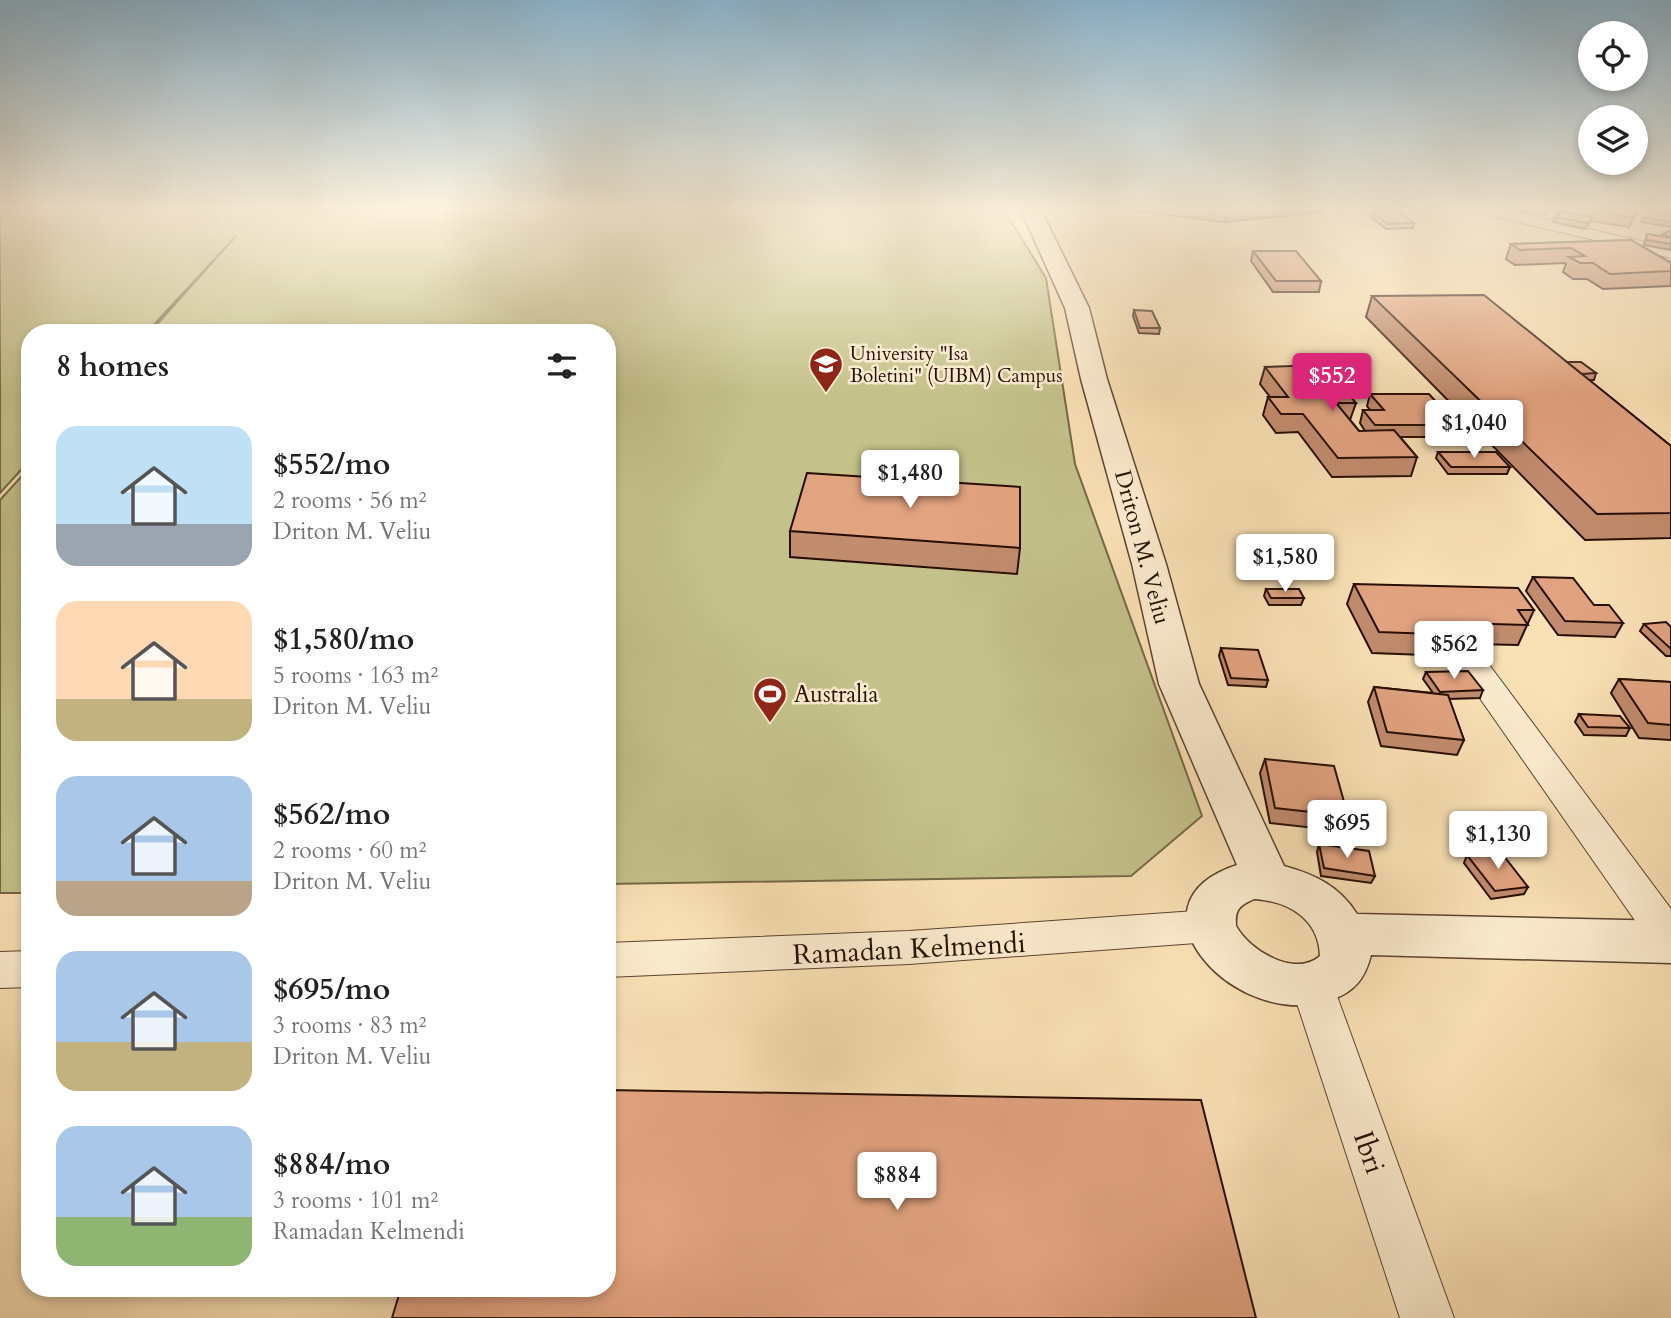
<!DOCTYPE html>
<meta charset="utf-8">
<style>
body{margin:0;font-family:Cardo,serif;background:#f6f6f6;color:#222;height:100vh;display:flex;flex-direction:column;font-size:26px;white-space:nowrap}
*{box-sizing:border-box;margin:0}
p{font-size:23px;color:#767676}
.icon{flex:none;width:38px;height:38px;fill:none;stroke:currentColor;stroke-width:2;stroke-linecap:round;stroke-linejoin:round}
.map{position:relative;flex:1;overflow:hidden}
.details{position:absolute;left:21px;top:324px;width:595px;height:973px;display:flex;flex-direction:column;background:#fff;border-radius:28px;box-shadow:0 4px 10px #0003}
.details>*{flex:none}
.buttons{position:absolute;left:1578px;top:21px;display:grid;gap:14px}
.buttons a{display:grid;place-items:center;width:70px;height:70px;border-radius:50%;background:#fff;box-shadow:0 4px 10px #0003;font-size:35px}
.price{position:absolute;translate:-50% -60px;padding:0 16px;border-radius:7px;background:#fff;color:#222;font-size:23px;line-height:46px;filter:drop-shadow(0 2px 4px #0008)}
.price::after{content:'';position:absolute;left:50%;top:42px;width:21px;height:16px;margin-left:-10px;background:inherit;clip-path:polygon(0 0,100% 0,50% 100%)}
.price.current{background:#db2777;color:#fff}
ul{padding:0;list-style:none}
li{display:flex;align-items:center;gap:21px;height:175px;padding:0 35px}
li span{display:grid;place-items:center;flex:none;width:196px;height:140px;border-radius:21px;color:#555}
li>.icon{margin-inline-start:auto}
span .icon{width:84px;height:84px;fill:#fffc;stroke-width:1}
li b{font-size:30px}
h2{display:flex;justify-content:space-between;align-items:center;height:84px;padding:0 35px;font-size:30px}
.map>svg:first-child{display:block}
.green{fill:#c4c18a;stroke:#766846;stroke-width:2}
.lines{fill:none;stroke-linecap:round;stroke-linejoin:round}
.minor-casing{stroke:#5c432f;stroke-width:2}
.tertiary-casing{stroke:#5c432f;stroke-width:3}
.minor{fill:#fceccf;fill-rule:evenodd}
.tertiary{fill:#fceccf;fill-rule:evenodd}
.wall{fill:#c28c6e;stroke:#270e02;stroke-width:2}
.shaded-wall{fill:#9e725a;stroke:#270e02;stroke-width:2}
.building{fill:#e2a380;stroke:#270e02;stroke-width:2}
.labels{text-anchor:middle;stroke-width:5;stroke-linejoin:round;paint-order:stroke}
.far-poi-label{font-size:19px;fill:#270e02;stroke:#fceccf;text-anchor:start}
.street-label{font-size:23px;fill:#270e02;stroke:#fceccf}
.poi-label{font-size:23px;fill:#270e02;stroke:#fceccf;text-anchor:start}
.near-street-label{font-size:28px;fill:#270e02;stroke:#fceccf}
</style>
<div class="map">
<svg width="1671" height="1318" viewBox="0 0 1671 1318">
<rect width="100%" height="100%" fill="#fae1b5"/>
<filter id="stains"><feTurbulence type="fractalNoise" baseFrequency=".00286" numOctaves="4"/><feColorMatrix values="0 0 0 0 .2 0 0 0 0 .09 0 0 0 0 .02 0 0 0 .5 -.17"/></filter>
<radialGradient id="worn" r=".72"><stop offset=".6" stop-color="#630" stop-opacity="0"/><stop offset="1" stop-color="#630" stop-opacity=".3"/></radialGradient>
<!-- green -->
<g class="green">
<path d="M0 210H1004L1046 278 1075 464 1202 816 1131 876 607 884V332H150L236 236 147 332H30V460L0 493Z"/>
<path d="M30 467V893H0V500Z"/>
</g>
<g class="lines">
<!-- minor casing -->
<g class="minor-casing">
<g id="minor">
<path d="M1477 210H1505L1671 248V258L1479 213Z"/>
<path d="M1465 644 1476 647 1671 909V957L1657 952 1449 654 1454 647Z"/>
<path d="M1210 910 1224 914 1230 926 1224 938 1210 942 909 964 607 977V943L909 931Z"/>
<path d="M30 951V987L0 988V952Z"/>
<path d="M1312 967 1327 972 1333 985 1454 1318H1400L1291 985 1297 972Z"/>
</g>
</g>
<!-- tertiary casing -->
<g class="tertiary-casing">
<path id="tertiary" d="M1021 210H1041L1089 308 1107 379 1166 564 1199 684 1284 866C1316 875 1339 886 1357 914L1671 921V963L1371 955C1365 979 1354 992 1331 1000 1237 1033 1117 904 1237 865L1159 684 1132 564 1081 379 1065 308ZM1254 899C1289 901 1319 919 1320 956 1295 978 1250 951 1236 926 1235 909 1239 906 1254 899Z"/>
</g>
<!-- minor -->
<use href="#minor" class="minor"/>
<!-- tertiary -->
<use href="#tertiary" class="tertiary"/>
</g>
<!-- wall -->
<g class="wall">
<path d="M1128 210H1322V212L1224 222Z"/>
<path d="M1514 210H1549L1545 215Z"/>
<path d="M1595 210H1642L1637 212 1629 227 1591 221 1585 229 1553 222 1555 217H1592Z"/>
<path d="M1649 210H1671V227L1641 222 1646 211 1648 212Z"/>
<path d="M1372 212 1414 223 1413 228 1386 229 1371 217Z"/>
<path d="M1671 230V250L1644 245 1647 234 1662 236 1663 234Z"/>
<path d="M1631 240 1671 263V286L1603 289 1587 279H1573L1563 272 1566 264 1565 263 1515 265 1506 259 1511 244Z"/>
<path d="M1253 251 1321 281 1319 292H1273L1251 261Z"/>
<path d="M1372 296 1567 362 1596 373 1594 380H1589L1671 446V538L1585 540 1366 317Z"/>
<path d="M1134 310 1160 328 1159 334 1139 333 1133 316Z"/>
<path d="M1265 367 1356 403 1350 420 1359 431H1365L1360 423 1363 410H1370L1367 406 1370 394 1457 425 1453 437H1400L1417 457 1411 476 1332 477 1298 432 1276 433 1263 415 1268 397H1270L1260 384Z"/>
<path d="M1438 452 1510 467 1507 474H1448L1436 458Z"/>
<path d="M951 483 1020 548 1017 574 790 557V531Z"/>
<path d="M1533 577 1594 605 1623 623 1615 637 1558 635 1526 591Z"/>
<path d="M1354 584 1534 610 1518 645 1429 643 1424 655 1372 653 1347 604Z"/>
<path d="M1266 589 1304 598 1301 605H1269L1264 596Z"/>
<path d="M1644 624 1671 627V656H1666L1640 631Z"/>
<path d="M1221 648 1268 680 1266 687 1228 685 1219 656Z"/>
<path d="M1426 672 1483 690 1480 698 1449 699 1464 740 1457 755 1381 746 1368 702 1374 687 1433 693 1423 679Z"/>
<path d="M1619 679 1671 682V740L1639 738 1611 693Z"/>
<path d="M1579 714 1630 728 1626 736 1584 735 1575 722Z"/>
<path d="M1265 759 1348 816 1342 831 1270 823 1260 773Z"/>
<path d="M1319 844 1375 876 1371 883 1321 876 1317 852Z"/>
<path d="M1467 855 1528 887 1524 894 1491 899 1464 863Z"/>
</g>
<!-- shaded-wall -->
<path class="shaded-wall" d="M1227 210H1322V212L1224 222Z"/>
<!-- building -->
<g class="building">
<path d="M1595 210H1637L1633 218 1595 211Z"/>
<path d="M1649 210H1671V213Z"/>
<path d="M1398 211 1414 223 1388 224 1372 212Z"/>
<path d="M1561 211 1593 217 1587 223 1555 217Z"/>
<path d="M1646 211 1671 216V222L1643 217Z"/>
<path d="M1671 230V237L1663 234Z"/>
<path d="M1647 234 1671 238V244L1646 240Z"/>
<path d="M1631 240 1671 263V271L1610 274 1593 263H1580L1569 257 1585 256 1571 248 1520 250 1511 244Z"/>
<path d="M1253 251H1296L1321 281H1276Z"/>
<path d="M1484 295 1671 446V513L1597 514 1372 296Z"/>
<path d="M1134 310 1152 311 1160 328H1140Z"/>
<path d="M1567 362H1581L1596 373 1582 374Z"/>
<path d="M1324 365 1356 403H1336L1359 431 1394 430 1417 457 1338 458 1303 414H1281L1268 397H1288L1265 367Z"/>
<path d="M1370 394H1429L1457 425H1375L1363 410H1384Z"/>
<path d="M1438 452H1496L1510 467H1451Z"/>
<path d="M807 473 1020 487V548L790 531Z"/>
<path d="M925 480 951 481V483L925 481Z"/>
<path d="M1533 577 1573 578 1594 605H1609L1623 623 1565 621Z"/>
<path d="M1354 584 1518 588 1534 610H1518L1528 625 1426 622 1433 634 1379 632Z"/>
<path d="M1266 589H1299L1304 598H1271Z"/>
<path d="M1666 622 1671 627V649L1644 624Z"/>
<path d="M1221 648 1258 650 1268 680 1231 678Z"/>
<path d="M1468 671 1483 690 1440 692 1426 672Z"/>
<path d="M1619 679 1671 682V725L1648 723Z"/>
<path d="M1374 687 1448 695 1464 740 1387 732Z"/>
<path d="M1579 714 1620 716 1630 728 1588 727Z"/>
<path d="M1265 759 1334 766 1348 816 1275 808Z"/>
<path d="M1319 844 1369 851 1375 876 1324 868Z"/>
<path d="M1500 851 1528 887 1495 891 1467 855Z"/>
<path d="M607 1090 1201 1100 1256 1318H392L401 1288H607Z"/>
</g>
<!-- sky -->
<linearGradient id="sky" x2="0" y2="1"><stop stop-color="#8bb7d3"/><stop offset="0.53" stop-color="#fdf2de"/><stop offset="1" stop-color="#fdf2de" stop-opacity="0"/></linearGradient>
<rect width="1671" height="394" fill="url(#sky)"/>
<!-- icons -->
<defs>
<g id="university-pin" transform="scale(1.75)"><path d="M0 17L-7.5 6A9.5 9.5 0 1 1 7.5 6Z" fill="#8f2418" stroke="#fceccf"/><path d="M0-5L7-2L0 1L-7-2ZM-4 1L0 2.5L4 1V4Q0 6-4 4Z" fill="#fff"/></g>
<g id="stadium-pin" transform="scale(1.75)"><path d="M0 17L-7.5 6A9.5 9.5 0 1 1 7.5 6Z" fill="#8f2418" stroke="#fceccf"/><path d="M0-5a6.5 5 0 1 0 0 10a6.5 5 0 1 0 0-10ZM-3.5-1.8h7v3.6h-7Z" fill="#fff"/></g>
</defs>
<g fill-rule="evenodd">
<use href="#university-pin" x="826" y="364"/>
<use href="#stadium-pin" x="770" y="694"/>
</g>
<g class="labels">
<!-- far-poi labels -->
<g class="far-poi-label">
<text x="850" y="360">University "Isa<tspan x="850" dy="22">Boletini" (UIBM) Campus</tspan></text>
</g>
<!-- street labels -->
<g class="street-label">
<text transform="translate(1143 547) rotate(75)" y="8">Driton M. Veliu</text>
</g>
<!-- poi labels -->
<g class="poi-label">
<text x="794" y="702">Australia</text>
</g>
<!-- near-street labels -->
<g class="near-street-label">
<text transform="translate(909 948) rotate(-3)" y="10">Ramadan Kelmendi</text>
<text transform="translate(1370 1152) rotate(71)" y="10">Ibri</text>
</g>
</g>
<rect width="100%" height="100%" filter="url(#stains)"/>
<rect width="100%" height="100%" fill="url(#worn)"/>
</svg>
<div class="buttons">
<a><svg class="icon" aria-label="locate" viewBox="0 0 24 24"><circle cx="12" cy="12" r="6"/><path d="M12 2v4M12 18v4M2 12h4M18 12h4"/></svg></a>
<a><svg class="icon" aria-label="layers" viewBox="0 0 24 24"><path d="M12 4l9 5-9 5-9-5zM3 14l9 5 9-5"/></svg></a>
</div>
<b class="price current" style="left:1332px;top:413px">$552</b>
<b class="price" style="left:1474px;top:460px">$1,040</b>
<b class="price" style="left:910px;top:510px">$1,480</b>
<b class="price" style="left:1285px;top:594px">$1,580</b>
<b class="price" style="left:1454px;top:681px">$562</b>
<b class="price" style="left:1347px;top:860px">$695</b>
<b class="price" style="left:1498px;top:871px">$1,130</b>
<b class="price" style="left:897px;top:1212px">$884</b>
<section class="details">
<h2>8 homes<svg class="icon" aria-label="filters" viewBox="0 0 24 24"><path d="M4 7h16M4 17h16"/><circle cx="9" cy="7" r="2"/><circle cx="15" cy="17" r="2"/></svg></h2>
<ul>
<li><span style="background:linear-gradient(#bfe0f5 70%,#9aa5b1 0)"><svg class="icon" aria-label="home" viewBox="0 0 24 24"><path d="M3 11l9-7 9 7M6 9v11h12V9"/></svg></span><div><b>$552/mo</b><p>2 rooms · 56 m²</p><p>Driton M. Veliu</p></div></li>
<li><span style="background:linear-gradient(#ffd9b3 70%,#c2b280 0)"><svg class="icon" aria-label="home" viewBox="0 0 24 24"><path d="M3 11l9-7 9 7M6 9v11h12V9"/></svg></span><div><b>$1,580/mo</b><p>5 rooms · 163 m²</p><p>Driton M. Veliu</p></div></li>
<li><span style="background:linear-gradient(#a9c7e8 75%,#b9a48a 0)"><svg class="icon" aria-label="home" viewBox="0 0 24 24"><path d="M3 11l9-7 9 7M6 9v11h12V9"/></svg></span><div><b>$562/mo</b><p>2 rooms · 60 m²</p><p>Driton M. Veliu</p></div></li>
<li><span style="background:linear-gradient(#a9c7e8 65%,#c2b280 0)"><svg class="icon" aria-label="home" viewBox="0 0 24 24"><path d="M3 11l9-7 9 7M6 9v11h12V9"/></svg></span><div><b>$695/mo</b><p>3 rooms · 83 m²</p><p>Driton M. Veliu</p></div></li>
<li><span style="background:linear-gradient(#a9c7e8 65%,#8fb573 0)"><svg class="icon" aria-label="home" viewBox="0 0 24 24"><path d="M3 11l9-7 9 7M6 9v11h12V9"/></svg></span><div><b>$884/mo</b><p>3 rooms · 101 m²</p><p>Ramadan Kelmendi</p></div></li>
</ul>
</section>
</div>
